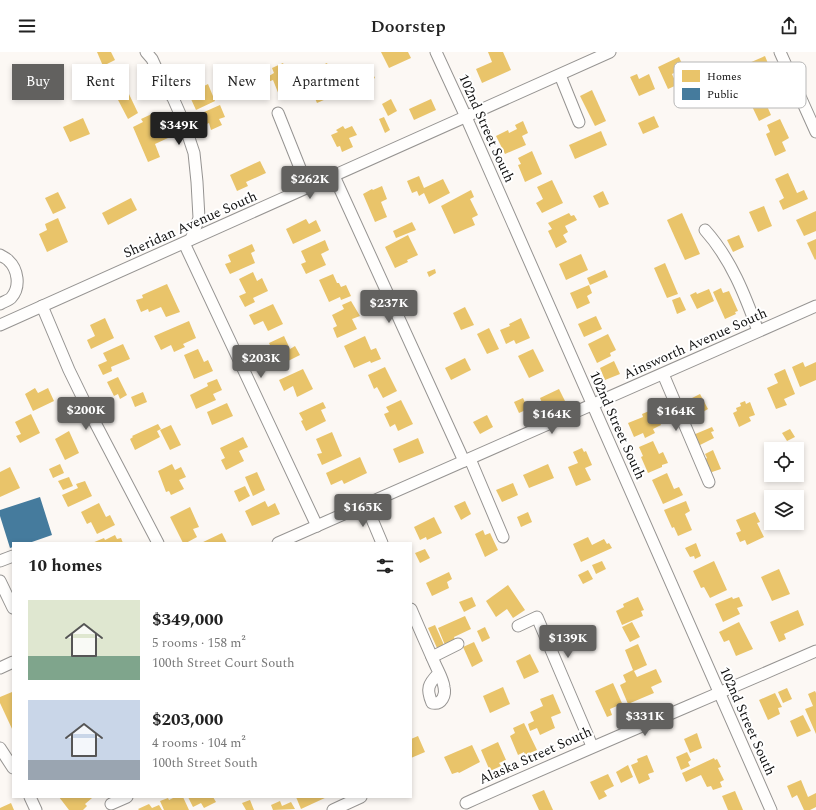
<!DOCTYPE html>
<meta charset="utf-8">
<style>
body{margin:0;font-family:Spectral,serif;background:#f2f2f2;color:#222;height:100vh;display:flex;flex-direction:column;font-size:15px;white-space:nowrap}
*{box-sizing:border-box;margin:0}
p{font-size:13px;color:#767676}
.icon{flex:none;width:22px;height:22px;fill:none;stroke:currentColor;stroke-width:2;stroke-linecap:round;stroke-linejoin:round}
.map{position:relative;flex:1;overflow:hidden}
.side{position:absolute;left:12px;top:490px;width:400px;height:256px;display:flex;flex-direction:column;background:#fff;border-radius:0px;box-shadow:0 2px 6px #0003}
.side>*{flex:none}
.banner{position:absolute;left:12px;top:12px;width:400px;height:36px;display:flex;gap:8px}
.buttons{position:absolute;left:764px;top:390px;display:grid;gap:8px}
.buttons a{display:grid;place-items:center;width:40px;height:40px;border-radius:0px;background:#fff;box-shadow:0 2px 6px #0003;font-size:20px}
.price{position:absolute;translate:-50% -34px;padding:0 9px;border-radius:4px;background:#62615f;color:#fff;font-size:13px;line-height:26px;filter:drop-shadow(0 1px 2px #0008)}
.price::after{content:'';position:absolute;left:50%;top:24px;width:12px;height:9px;margin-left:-6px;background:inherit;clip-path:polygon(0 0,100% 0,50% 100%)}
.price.selected{background:#222;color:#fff}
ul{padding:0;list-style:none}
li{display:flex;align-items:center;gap:12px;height:100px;padding:0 16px}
li span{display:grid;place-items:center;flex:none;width:112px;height:80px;border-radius:0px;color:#555}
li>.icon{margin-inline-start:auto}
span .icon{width:48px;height:48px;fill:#fffc;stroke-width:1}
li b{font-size:17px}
h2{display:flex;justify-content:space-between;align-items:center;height:48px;padding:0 16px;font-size:17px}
.pill{padding:0 14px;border-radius:0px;background:#fff;box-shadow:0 2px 6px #0003;font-size:14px;line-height:36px}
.pill.selected{background:#62615f;color:#fff}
header{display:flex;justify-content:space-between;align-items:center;height:52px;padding:0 16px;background:#fff;font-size:18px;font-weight:600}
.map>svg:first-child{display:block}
.homes{fill:#e9c46a}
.public{fill:#457b9d}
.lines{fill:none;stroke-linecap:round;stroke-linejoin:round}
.minor-casing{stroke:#969492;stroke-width:13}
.minor{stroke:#fffefd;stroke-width:11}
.labels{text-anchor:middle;stroke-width:4;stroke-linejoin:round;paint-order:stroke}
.street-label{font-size:14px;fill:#0f0f0f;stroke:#fff}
.key{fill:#fff;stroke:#b7b7b7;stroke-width:1}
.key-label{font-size:11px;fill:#0f0f0f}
</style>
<header><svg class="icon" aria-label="menu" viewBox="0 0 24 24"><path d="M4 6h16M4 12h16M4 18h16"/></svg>Doorstep<svg class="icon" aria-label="share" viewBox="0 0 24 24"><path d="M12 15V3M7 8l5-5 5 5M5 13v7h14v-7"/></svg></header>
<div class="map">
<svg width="816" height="758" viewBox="0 0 816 758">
<rect width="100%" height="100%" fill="#fcf8f4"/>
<!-- homes -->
<g class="homes">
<path d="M97 0H111L115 8 103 14Z"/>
<path d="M381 0H408L411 6 389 16Z"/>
<path d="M488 0H503L511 18 482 31 476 17 492 10Z"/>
<path d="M765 4 771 19 756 25 749 11Z"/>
<path d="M679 5 684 16 672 22 677 33 668 37 658 15Z"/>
<path d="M283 11 294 36 279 43 273 28 260 33 256 23 267 18 269 24 274 21 272 16Z"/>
<path d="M327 11 332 23 328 25 331 32 337 29 342 40 317 51 304 21Z"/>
<path d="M370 16 375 26 363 32 358 21Z"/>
<path d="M637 22 639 27 649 22 655 37 639 44 630 25Z"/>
<path d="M208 32 215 49 196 58 191 47 200 43 198 37Z"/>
<path d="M753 34 759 47 763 45 771 63 759 69 749 48 740 52 738 47 746 44 743 39Z"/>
<path d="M592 38 606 69 595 74 580 44Z"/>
<path d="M128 40 138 61 128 67 117 46Z"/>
<path d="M391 47 397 59 388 64 382 52Z"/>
<path d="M431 47 436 58 414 68 409 57Z"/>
<path d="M220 53 225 65 219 67 222 73 211 78 209 71 200 75 195 64Z"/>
<path d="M156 60 168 86 155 92 160 105 148 110 133 75 143 70 141 67Z"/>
<path d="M654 64 659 75 643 82 638 71Z"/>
<path d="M384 65 390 78 385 81 379 67Z"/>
<path d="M83 66 90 82 70 90 63 75Z"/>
<path d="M780 67 789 86 782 90 786 99 775 104 766 82 770 80 767 73Z"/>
<path d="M523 69 528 81 522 84 526 93 505 102 496 84 508 78 509 81 517 77 515 73Z"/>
<path d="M343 74 345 77 352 74 357 83 349 86 353 95 342 100 340 94 337 95 331 83 338 80 336 78Z"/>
<path d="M601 79 607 93 575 107 569 93Z"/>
<path d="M532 99 542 122 525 130 518 113 521 112 518 106Z"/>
<path d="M260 109 266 121 246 130 248 134 237 139 230 123Z"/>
<path d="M788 121 797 141 804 138 808 147 783 158 779 149 784 146 775 127Z"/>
<path d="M419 124 424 136 443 127 450 141 429 152 424 141 419 144 417 139 412 141 407 129Z"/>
<path d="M552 128 563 151 542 161 536 151 543 147 537 135Z"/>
<path d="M382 134 387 147 381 150 387 165 375 170 363 142 372 137 373 138Z"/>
<path d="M471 138 474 145 470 147 478 163 472 166 475 173 454 182 441 154Z"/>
<path d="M603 139 609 152 599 156 593 144Z"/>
<path d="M58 140 66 156 53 162 45 146Z"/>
<path d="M131 146 137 158 108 173 102 161Z"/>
<path d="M764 154 772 174 758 180 749 160Z"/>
<path d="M816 159V179L804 184 796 168Z"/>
<path d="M569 161 571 164 574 163 577 168 565 174 568 180 563 183 567 190 556 196 548 179 552 177 548 171Z"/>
<path d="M682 161 700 202 685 208 667 168Z"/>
<path d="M58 166 68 190 47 200 39 182 47 178 45 172Z"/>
<path d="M306 167 309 172 316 168 321 179 293 192 286 177Z"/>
<path d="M412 170 416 178 396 186 393 179Z"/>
<path d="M408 183 418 203 407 208 408 210 395 216 385 195Z"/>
<path d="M739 183 744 195 733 200 727 188Z"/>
<path d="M816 187V207L815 208 807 191Z"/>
<path d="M325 188 329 198 321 202 326 213 306 222 301 212 306 210 301 199Z"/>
<path d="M252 192 255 199 251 201 255 211 230 222 225 212 231 210 228 203Z"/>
<path d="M581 202 588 218 566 228 559 212Z"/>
<path d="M665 211 678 242 667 246 654 216Z"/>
<path d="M435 217 436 221 429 225 427 220Z"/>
<path d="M605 218 608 225 590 233 587 226Z"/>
<path d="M253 220 257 229 262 226 268 239 253 246 255 250 245 255 239 244 246 241 239 227Z"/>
<path d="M333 222 337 231H339L341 235 346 233 351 244 341 248 340 245 329 250 319 228Z"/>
<path d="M167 232 180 260 166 265 161 255 149 260 148 257 141 260 136 248 143 246 142 243Z"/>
<path d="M589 233 592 241 587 244 590 251 577 257 570 241Z"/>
<path d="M721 236 723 241 729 239 738 259 735 260 736 262 725 267 713 240Z"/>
<path d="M709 237 714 249 697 257 690 243 696 240 697 242Z"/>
<path d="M680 245 686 258 677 262 672 248Z"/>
<path d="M351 249 360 264 352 267 357 277 337 286 333 276 337 274 332 263 344 257 342 253Z"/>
<path d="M273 252 283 272 268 279 263 269 254 273 249 263Z"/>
<path d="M465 255 474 273 461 278 453 261Z"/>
<path d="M596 264 602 277 584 285 578 272Z"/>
<path d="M105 266 114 286 91 297 87 288 95 284 90 273Z"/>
<path d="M521 266 530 286 516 292 514 288 506 292 500 278 510 274 509 272Z"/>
<path d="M189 269 196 286 183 292 185 295 174 300 171 293 161 298 154 284Z"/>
<path d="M489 276 499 297 487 302 477 282Z"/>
<path d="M608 282 616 298 610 301 611 304 597 311 588 292Z"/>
<path d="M284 284 290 297 295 294 300 303 284 311 285 314 275 318 271 308 276 306 269 291Z"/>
<path d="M365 284 371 298 376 296 381 307 371 311 370 309 354 316 344 294Z"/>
<path d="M123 292 130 307 111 315 112 319 103 323 98 313 107 309 103 301Z"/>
<path d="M198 297 204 310 208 308 213 319 194 327 184 303Z"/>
<path d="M533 297 544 319 529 326 518 304Z"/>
<path d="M465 306 471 318 451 328 445 316Z"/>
<path d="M614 309 620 322 605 328 600 316Z"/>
<path d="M803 310 805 315 816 310V328L800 335 792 315Z"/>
<path d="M385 315 397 339 383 346 377 335 374 337 368 323Z"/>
<path d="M303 317 313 337 297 345 293 334 284 339 279 328Z"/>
<path d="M785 317 795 342 784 347 787 353 776 357 767 336 778 331 774 322Z"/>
<path d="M118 325 127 343 120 347 118 342 114 344 107 330Z"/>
<path d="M217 327 222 338 213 342 216 348 196 357 190 343 208 334 207 331Z"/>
<path d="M35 336 38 341 48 336 54 349 33 359 25 342Z"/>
<path d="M559 337 565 349 545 358 540 346Z"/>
<path d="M143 340 147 350 135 355 131 345Z"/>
<path d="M700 342 708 357 694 365 686 349Z"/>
<path d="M523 346 528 357 519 361 514 350Z"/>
<path d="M401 348 413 372 398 379 395 372 390 375 384 362 389 360 386 355Z"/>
<path d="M745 349 746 352 750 350 755 363 749 365 751 369 739 375 733 361 737 359 736 356 741 354 740 351Z"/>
<path d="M323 350 326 356 321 358 326 369 306 379 301 369 303 368 299 361Z"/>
<path d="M227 351 233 364 212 373 207 360Z"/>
<path d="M654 357 661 373 653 377 655 381 645 386 643 381 634 385 628 371 643 365 642 362Z"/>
<path d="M31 362 40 381 20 391 16 384 21 382 15 370Z"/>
<path d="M487 363 493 375 480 382 473 370Z"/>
<path d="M158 372 161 377 157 379 160 385 135 398 130 387 133 385 132 384Z"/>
<path d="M171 373 181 393 170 398 160 378Z"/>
<path d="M712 375 714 379 711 380 714 386 698 394 693 383Z"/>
<path d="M790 377 795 385 787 389 782 381Z"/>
<path d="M69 379 79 401 65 408 55 387Z"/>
<path d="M332 380 342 404 322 413 317 402 322 401 316 387Z"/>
<path d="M243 385 248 395 239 399 244 409 226 418 221 408 225 406 220 396Z"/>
<path d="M418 386 424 401 399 411 393 397Z"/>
<path d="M653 389 659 402 663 400 668 411 662 413V415L648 421 641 405 643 404 639 395Z"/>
<path d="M582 396 584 400 586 399 592 413 585 416 591 428 576 434 568 415 578 411 573 400Z"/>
<path d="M713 398 721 417 709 421 704 408 707 406 705 402Z"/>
<path d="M360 405 367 421 344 432 342 428 331 433 326 421Z"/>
<path d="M60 412 64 421 53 426 49 417Z"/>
<path d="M172 412 175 418 181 415 186 425 179 428 184 437 171 443 169 439 166 440 158 419Z"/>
<path d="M548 412 554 426 529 436 523 423Z"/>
<path d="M10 415 20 436 0 445V420Z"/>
<path d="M257 420 265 438 253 444 245 425Z"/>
<path d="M667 421 674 437 679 435 683 443 663 452 652 428Z"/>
<path d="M69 425 73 434 63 438 58 429Z"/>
<path d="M85 429 92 444 68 455 62 443 78 436 76 432Z"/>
<path d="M513 431 518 443 502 450 496 438Z"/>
<path d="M245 434 250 444 239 450 234 439Z"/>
<path d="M265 449 268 455 275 451 280 462 252 474 245 459Z"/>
<path d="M465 449 471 462 461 468 454 454Z"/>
<path d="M686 449 690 459 685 462 692 478 678 484 674 475 672 476 664 458Z"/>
<path d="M99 451 106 465 110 463 115 473 97 482 91 470 87 472 81 460Z"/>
<path d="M190 455 199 475 193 477 197 485 186 491H183L170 465Z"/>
<path d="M528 460 532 470 521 475 517 465Z"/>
<path d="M755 460 760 470 757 471 764 485 747 493 745 488 740 490 736 481 741 479 736 468Z"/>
<path d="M434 465 442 481 427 488 426 485 420 488 414 475Z"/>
<path d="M483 478 485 483 490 481 498 498 485 505 475 482Z"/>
<path d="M222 481 227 491H201Z"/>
<path d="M115 483 117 487 121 486 123 491H92L104 486 105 488Z"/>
<path d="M588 485 592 493 604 487 607 492 609 491 612 496 581 510 573 492Z"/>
<path d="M696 491 701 504 695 507 694 504 690 505 685 496Z"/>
<path d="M425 497 430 506 420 511 415 501Z"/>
<path d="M602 509 606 517 596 522 592 513Z"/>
<path d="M714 509 727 538 710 546 704 535 701 536 693 519Z"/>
<path d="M779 517 790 542 772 549 761 525Z"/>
<path d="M588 518 593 527 583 532 578 523Z"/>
<path d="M449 520 452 527 447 530 449 536 432 544 426 531Z"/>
<path d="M508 533 525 558 513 566 507 557 496 565 486 549Z"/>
<path d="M472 545 476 554 464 560 459 550Z"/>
<path d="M638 545 644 558 641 559 643 564 622 573 616 559 624 555 623 552Z"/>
<path d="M732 545 733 547 739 545 743 554 737 556 740 562 723 570 715 552Z"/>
<path d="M798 558 804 573 784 582 786 587 779 590 770 570Z"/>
<path d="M465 564 471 577 454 585 455 588 445 593 438 576Z"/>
<path d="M632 570 640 585 630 590 622 575Z"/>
<path d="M739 570 753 597 736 604 729 588 724 590 719 580Z"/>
<path d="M435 573 444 593 437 596 428 576Z"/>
<path d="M485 575 490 586 482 590 477 579Z"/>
<path d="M474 590 483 609 472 615 463 595Z"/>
<path d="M638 592 647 613 634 619 637 625 656 617 662 630 651 635 654 641 628 652 620 633 626 630 623 623 633 618 625 598Z"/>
<path d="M530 602 539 620 524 627 516 609Z"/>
<path d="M613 631 625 658 619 660 617 654 610 657 612 663 607 665 595 639Z"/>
<path d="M503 635 510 652 490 661 483 644Z"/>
<path d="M787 636 792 647 783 651 778 640Z"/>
<path d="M815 639 816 641V682L805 657 813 654 808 642Z"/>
<path d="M12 640 13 643V679L0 651V645Z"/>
<path d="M775 641 782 655 778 656 780 662 768 668 759 648Z"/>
<path d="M553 642 561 661 551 665 555 676 540 683 537 676 530 679 528 672 534 669 530 660 543 654 540 647Z"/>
<path d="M803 663 811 679 797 685 790 669Z"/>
<path d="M524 671 537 698 525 703 524 700 518 703 510 684 515 681 513 676Z"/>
<path d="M697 681 702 696 690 701 684 687Z"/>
<path d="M418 684 425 700 411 706V687Z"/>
<path d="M498 690 506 708 499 711 501 714 490 719 481 698Z"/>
<path d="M472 693 480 710 459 721 458 720 452 722 444 705Z"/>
<path d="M687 700 691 708 688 710 690 714 681 718 676 705Z"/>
<path d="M647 703 654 720 648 722 650 727 639 732 631 713 638 710 637 707Z"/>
<path d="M714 706 715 708 717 707 721 715 718 716 724 728 720 730 722 735 713 738 711 734 707 735 701 723 686 730 682 721Z"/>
<path d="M628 713 633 725 621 731 616 720Z"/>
<path d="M608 722 614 734 604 739 607 744 599 748 590 730Z"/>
<path d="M801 728 808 745 816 741V755L810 758H804L797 743 792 746 787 734Z"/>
<path d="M544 738 553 758H539L532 743Z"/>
<path d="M735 739 743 758H728L722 744Z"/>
<path d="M59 745H90L92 746 85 752 87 754 83 758H69Z"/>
<path d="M175 745H183L189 758H164L160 749 168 746 169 748Z"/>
<path d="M188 745H213L216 750 204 756 201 751 193 755Z"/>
<path d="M296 745H327L301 757Z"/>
<path d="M250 748 254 758H246L242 751Z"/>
<path d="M280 749 282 754 291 750 295 757 273 758 271 753Z"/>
<path d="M11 751 14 758H0V756Z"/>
<path d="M149 752 152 756 159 753 162 758H139L138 757Z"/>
</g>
<!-- public -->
<path class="public" d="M40 445 52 483 29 491H13V495L10 496 0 464V458Z"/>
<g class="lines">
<!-- minor casing -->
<g class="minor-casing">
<g id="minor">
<path d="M146 0 152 7 164 33 173 46 184 71 194 101 197 130 199 166 191 187"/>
<path d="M436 0 466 65 771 758"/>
<path d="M780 0 816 80"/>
<path d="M560 23 579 70"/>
<path d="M278 61 308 136"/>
<path d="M334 124 464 409"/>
<path d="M705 178C731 207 745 243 758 279"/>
<path d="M184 191 317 474"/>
<path d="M0 203C3 205 6 206 8 208 18 217 21 235 11 246 9 248 3 250 0 252"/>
<path d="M42 254 69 318 90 361 158 491"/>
<path d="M0 273 610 0"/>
<path d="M663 322 709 430"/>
<path d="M470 407 503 485"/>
<path d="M366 453 382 491"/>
<path d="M278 491 816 254"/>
<path d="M0 509 13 504"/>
<path d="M0 529 13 556"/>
<path d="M411 557C419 576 427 594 435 612 438 619 443 627 444 635 446 643 442 653 432 651 426 637 428 632 439 621"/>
<path d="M518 574 537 565 592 694"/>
<path d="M432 605 458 592"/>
<path d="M0 616 13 610"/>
<path d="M0 696 13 716"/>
<path d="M30 745 36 758"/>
<path d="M466 751C582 699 699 650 816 599"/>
<path d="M111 752 127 745"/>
<path d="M333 758 361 745"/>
</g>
</g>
<!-- minor -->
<use href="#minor" class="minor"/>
</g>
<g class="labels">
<!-- street labels -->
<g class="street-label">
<text transform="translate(487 76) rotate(66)" y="5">102nd Street South</text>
<text transform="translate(190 172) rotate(-24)" y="5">Sheridan Avenue South</text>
<text transform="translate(695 291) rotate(-24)" y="5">Ainsworth Avenue South</text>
<text transform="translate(618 373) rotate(66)" y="5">102nd Street South</text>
<text transform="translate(748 669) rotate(66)" y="5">102nd Street South</text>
<text transform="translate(535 703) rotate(-24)" y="5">Alaska Street South</text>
</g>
</g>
<!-- legend -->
<rect x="674" y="10" width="132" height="46" rx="6" class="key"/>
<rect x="682" y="18" width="18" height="12" fill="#e9c46a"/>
<rect x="682" y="36" width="18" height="12" fill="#457b9d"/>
<g class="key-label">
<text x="707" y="28">Homes</text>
<text x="707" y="46">Public</text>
</g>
</svg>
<div class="buttons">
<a><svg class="icon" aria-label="locate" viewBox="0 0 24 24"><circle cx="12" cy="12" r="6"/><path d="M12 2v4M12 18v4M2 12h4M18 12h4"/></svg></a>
<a><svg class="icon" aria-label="layers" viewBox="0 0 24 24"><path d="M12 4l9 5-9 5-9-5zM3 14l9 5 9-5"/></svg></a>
</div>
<b class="price selected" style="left:179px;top:94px">$349K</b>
<b class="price" style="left:310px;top:148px">$262K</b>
<b class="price" style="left:389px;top:272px">$237K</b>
<b class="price" style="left:261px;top:327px">$203K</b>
<b class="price" style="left:86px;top:379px">$200K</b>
<b class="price" style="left:676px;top:380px">$164K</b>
<b class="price" style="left:552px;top:383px">$164K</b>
<b class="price" style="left:363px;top:476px">$165K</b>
<b class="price" style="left:568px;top:607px">$139K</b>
<b class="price" style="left:645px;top:685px">$331K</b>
<div class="banner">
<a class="pill selected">Buy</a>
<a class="pill">Rent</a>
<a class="pill">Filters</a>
<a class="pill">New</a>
<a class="pill">Apartment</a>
</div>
<section class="side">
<h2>10 homes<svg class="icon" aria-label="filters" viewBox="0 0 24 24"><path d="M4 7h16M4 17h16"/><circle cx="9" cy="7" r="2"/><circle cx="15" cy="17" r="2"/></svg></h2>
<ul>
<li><span style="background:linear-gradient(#dfe7d0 70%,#7fa58c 0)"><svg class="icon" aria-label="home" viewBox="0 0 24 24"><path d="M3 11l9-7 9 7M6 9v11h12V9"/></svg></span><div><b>$349,000</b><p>5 rooms · 158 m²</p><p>100th Street Court South</p></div></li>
<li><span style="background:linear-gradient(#c9d6e8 75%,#9aa5b1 0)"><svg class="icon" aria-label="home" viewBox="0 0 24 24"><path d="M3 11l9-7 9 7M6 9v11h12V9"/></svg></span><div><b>$203,000</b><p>4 rooms · 104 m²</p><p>100th Street South</p></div></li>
</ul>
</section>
</div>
